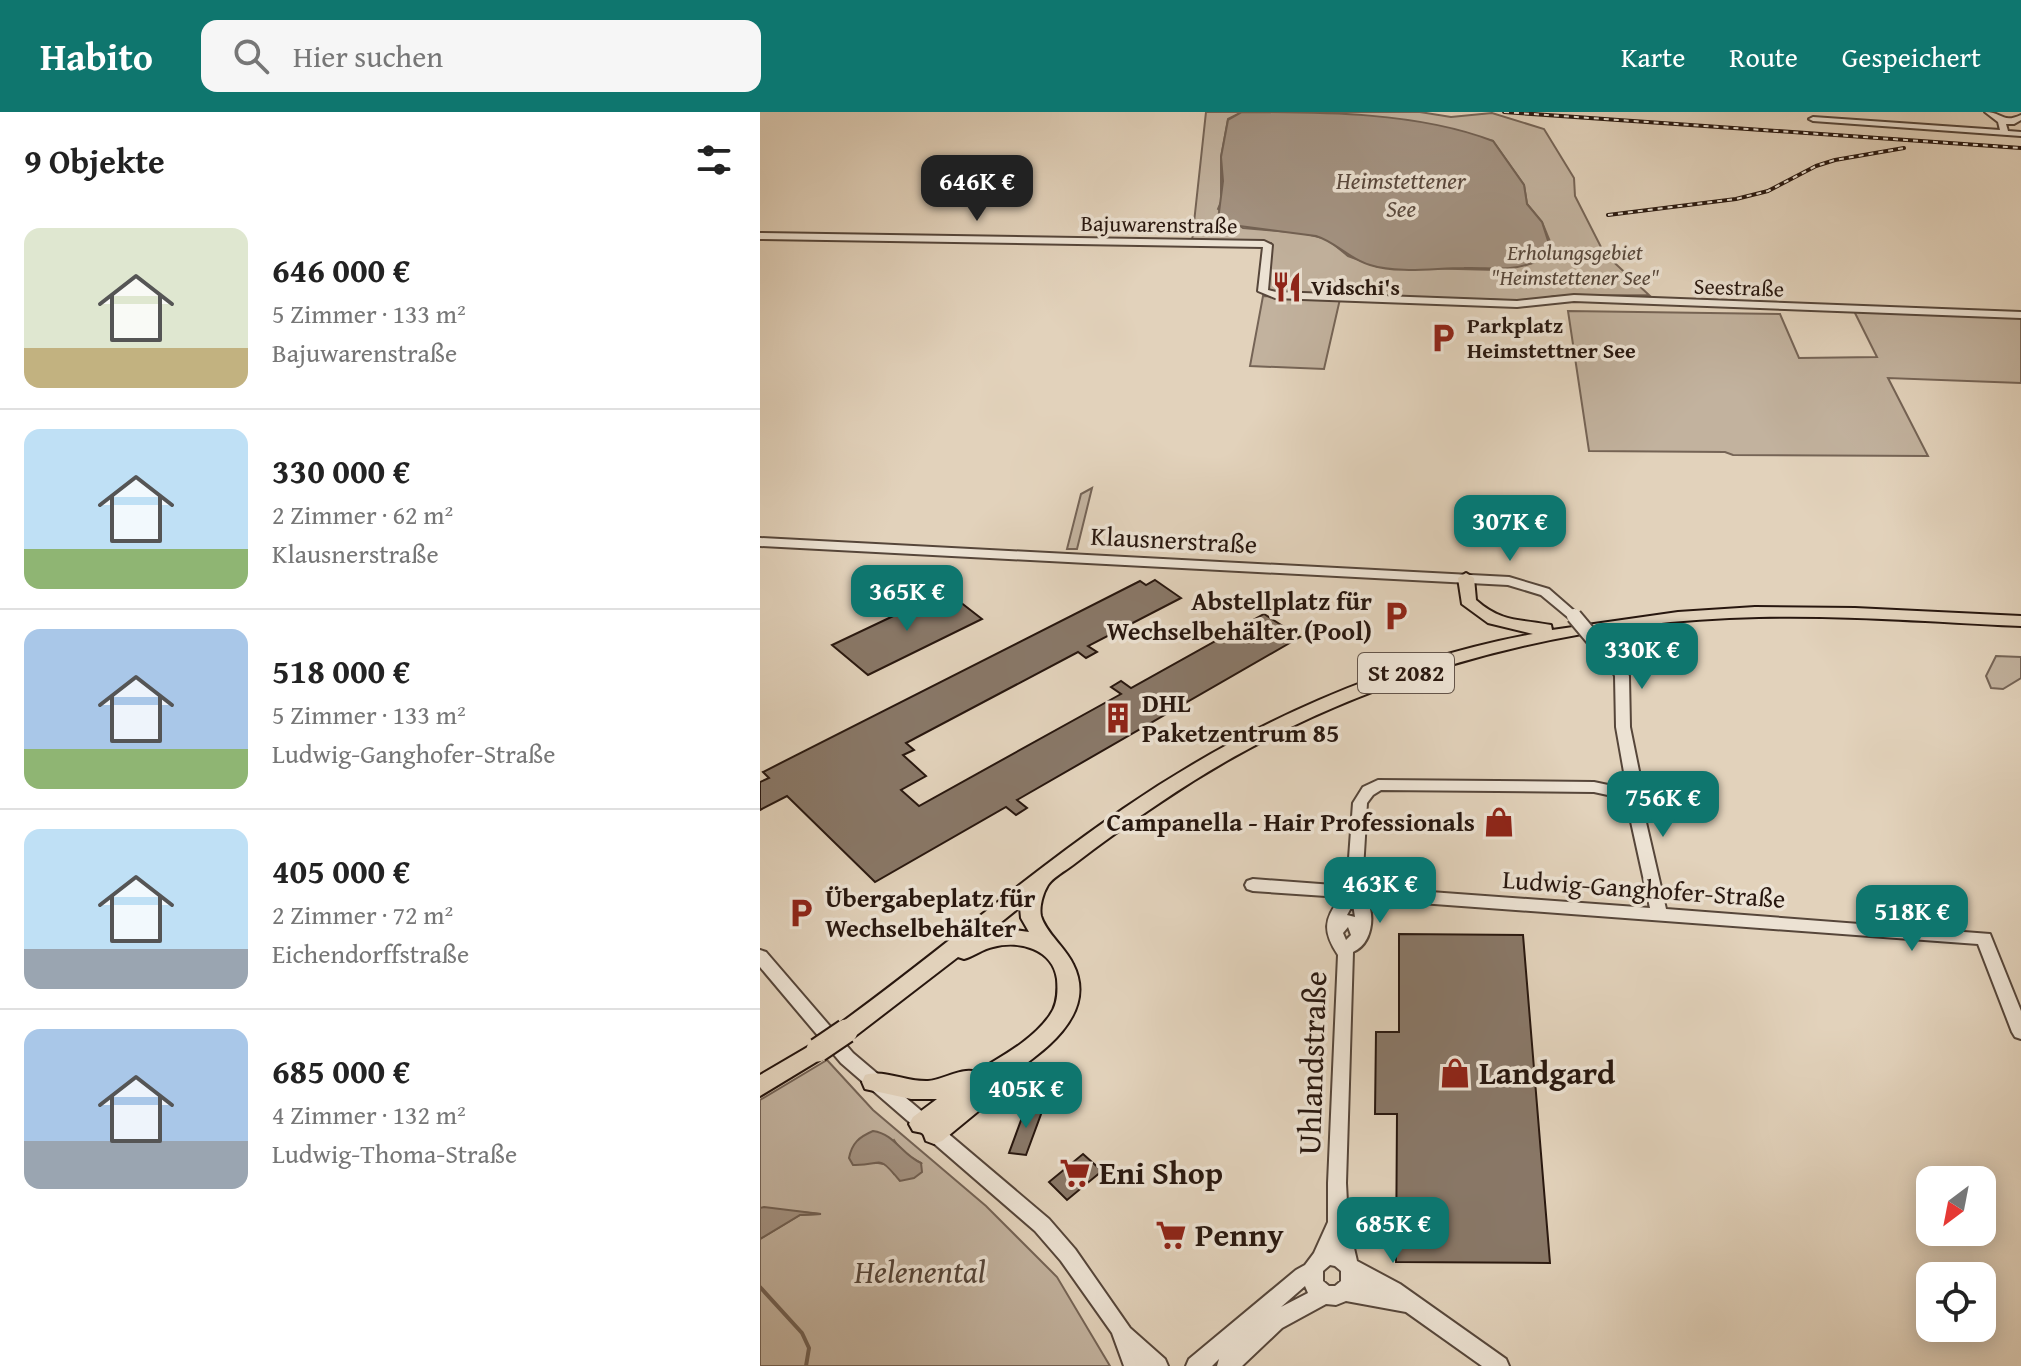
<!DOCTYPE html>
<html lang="de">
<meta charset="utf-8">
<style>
body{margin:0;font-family:"Gentium Book Plus",serif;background:#f6f6f6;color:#222;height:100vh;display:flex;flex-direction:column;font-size:30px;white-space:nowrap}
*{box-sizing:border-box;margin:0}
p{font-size:26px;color:#767676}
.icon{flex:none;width:44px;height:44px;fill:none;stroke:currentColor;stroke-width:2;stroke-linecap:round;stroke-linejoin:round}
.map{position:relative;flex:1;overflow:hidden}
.side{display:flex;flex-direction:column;background:#fff;width:760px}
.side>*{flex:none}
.needle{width:52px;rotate:212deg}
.buttons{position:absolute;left:1156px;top:1054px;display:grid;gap:16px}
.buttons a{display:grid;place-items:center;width:80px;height:80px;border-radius:16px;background:#fff;box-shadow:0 4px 20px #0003;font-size:40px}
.price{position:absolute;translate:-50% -68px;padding:0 18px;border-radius:16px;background:#0f766e;color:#fff;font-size:26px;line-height:52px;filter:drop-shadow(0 2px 4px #0008)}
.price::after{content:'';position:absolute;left:50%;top:48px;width:24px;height:18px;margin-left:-12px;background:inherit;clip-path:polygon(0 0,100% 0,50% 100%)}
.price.selected{background:#222;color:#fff}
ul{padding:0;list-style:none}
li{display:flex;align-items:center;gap:24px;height:200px;padding:0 24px}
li+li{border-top:2px solid #e0e0e0}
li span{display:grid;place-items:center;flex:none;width:224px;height:160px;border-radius:16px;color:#555}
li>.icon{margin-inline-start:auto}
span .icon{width:96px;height:96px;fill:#fffc;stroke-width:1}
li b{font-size:34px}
h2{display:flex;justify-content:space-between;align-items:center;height:96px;padding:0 24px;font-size:34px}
header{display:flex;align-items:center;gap:48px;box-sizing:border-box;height:112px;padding:0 40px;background:#0f766e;color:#fff}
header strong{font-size:38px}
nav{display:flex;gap:44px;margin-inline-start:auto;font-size:28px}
.search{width:560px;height:72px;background:#f6f6f6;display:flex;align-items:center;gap:20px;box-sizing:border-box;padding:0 28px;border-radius:16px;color:#767676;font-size:30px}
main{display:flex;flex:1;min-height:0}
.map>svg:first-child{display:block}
.green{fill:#c2b29e;stroke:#756456;stroke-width:2;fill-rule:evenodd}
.water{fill:#a39281;stroke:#726153;stroke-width:2}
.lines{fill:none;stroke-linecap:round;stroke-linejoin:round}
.stream{stroke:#726153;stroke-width:4}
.building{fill:#897868;stroke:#28170f;stroke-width:2}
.minor-casing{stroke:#56463a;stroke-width:4}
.major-casing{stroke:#28170f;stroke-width:4}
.minor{fill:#ece2d3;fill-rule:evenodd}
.major{fill:#e2d2bb;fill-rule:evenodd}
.rail-casing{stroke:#28170f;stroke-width:4}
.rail{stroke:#ece2d3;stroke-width:2;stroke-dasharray:5;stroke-linecap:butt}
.minor-bridge-casing{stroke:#56463a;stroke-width:18;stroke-linecap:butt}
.major-bridge-casing{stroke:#28170f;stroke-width:27;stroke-linecap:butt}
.minor-bridge{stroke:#ece2d3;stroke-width:14}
.major-bridge{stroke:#e2d2bb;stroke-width:23}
.labels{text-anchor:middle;stroke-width:7;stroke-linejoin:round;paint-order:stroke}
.far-street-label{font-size:22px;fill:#28170f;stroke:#ece2d3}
.far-park-label{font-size:22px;font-style:italic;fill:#56463a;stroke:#ece2d3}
.far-poi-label{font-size:22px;font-weight:bold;fill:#28170f;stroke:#ece2d3;text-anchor:start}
.far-water-label{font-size:24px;font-style:italic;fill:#59483d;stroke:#ece2d3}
.shield{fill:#ece2d3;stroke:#63544a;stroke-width:2}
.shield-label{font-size:24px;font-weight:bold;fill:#28170f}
.street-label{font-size:26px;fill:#28170f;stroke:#ece2d3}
.poi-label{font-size:26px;font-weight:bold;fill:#28170f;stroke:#ece2d3;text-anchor:end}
.near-street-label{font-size:32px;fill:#28170f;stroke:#ece2d3}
.near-poi-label{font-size:32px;font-weight:bold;fill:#28170f;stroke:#ece2d3;text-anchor:start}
.near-park-label{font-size:32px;font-style:italic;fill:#56463a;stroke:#ece2d3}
</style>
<header>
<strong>Habito</strong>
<div class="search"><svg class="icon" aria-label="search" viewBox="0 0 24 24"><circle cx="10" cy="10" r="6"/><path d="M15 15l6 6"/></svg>Hier suchen</div>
<nav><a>Karte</a><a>Route</a><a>Gespeichert</a></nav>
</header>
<main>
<section class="side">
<h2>9 Objekte<svg class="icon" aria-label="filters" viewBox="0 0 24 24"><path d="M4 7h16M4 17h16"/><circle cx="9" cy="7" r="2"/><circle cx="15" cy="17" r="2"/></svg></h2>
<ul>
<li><span style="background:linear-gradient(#dfe7d0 75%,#c2b280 0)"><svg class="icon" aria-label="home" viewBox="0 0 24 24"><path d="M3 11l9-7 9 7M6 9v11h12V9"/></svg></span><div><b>646 000 €</b><p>5 Zimmer · 133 m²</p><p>Bajuwarenstraße</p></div></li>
<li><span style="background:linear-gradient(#bfe0f5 75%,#8fb573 0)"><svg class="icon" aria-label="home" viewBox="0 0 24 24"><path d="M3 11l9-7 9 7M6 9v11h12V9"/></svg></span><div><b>330 000 €</b><p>2 Zimmer · 62 m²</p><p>Klausnerstraße</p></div></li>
<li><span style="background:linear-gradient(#a9c7e8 75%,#8fb573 0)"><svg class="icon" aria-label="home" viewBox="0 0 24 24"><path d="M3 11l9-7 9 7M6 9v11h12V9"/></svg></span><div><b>518 000 €</b><p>5 Zimmer · 133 m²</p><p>Ludwig-Ganghofer-Straße</p></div></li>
<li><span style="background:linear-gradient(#bfe0f5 75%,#9aa5b1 0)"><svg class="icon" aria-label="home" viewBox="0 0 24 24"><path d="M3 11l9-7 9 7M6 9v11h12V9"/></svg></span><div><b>405 000 €</b><p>2 Zimmer · 72 m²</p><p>Eichendorffstraße</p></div></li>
<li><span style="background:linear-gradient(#a9c7e8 70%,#9aa5b1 0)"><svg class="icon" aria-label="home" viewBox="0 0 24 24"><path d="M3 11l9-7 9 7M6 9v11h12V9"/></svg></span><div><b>685 000 €</b><p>4 Zimmer · 132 m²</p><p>Ludwig-Thoma-Straße</p></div></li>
</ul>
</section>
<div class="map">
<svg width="1261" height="1254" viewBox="0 0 1261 1254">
<rect width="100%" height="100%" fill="#e2d2bb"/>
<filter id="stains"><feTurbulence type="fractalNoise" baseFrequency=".0025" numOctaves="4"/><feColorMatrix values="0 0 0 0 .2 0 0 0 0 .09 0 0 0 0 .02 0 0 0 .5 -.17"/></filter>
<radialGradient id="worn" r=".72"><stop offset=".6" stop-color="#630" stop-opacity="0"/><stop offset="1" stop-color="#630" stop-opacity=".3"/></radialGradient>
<!-- green -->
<g class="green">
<path d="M446 0H482L468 7 461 45V90L458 97 483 116 542 121 567 127 588 144 618 155 738 158 773 151 786 142 791 132 782 110 767 92 764 73 733 29 658 11 547 0H660L691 5 732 1 784 17 814 66 815 84 844 141 889 183 794 184 775 189 506 180 511 131 432 129Z"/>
<path d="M503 184 580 187 564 257 490 254Z"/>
<path d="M808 199 1020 202 1039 246 1117 245 1094 199 1261 206V271L1128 266 1168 344 973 343 965 340 829 339Z"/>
<path d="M332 376 317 437H307L321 382Z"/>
<path d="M1236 544 1261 545V566L1243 577 1231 576 1226 564Z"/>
<path d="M67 948 113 998 226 1094 297 1165 350 1254H0V1127L40 1103 60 1102 0 1096V988ZM134 1028 142 1040 161 1051 134 1062 129 1053 113 1050Z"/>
</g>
<!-- water -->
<g class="water">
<path d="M482 0C562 0 658 0 733 29L764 73 767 92 782 110 790 135C786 143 781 148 772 151 749 160 728 155 704 156 674 156 640 162 610 153 589 147 576 130 556 124L464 112 458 108 463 69 461 45 468 8Z"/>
<path d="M113 1019C135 1022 141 1042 161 1051L162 1060 154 1066 140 1069C116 1040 124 1054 93 1053L89 1046C92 1031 99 1025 113 1019Z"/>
<path d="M0 1096 4 1095 61 1102 40 1103 0 1127Z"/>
</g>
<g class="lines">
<!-- stream -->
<path class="stream" d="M0 1175 42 1221 49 1236 46 1254"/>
</g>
<!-- building -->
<g class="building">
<path d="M395 468 421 486 328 534 337 540 326 546 318 540 146 631 154 638 143 643 166 664 141 678 159 694 361 582 351 575 361 569 371 576 504 502 540 525 257 688 267 696 256 703 246 695 115 770 27 684 0 698V670L9 666 3 660 380 469 386 473Z"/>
<path d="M186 479 222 507 108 563 72 533Z"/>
<path d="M639 822 763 823 790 1151 636 1150 637 1002H615L616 920H639Z"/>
<path d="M267 992 284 994 266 1043 249 1041Z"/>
<path d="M323 1042 342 1059 307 1088 289 1070Z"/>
</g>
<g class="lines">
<!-- minor casing -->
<g class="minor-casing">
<g id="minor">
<path d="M1225 0C1243 0 1242 12 1261 3V8L1254 12H1246L1248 19 1261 20V24L1053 9 1049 7 1053 5 1240 18 1238 10Z"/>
<path d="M0 121 504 129 512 133 508 178 516 180 757 189 814 183 1261 200V206L814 189 757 195 515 186 498 179 503 135 0 127Z"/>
<path d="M0 426 749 465 789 477 820 504 814 508 810 507 781 483 748 473 0 434Z"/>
<path d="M835 525 840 526 857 543 869 564 870 615 880 664 882 693 906 797 1230 822 1261 899V927L1255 925 1252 920 1218 832 606 787C616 803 612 832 593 840L586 1071 588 1110 597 1149 640 1172 746 1247 749 1254H722L646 1200 586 1189 576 1193 566 1192 522 1216 482 1254H457L459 1247 452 1254H426L429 1247 536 1158 545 1153 554 1141 568 1110V1071L578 843C563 820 563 808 581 785L493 779 487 777 485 773 487 769 493 767 587 774 593 691 603 675 618 668 834 670 867 677 856 615 855 564 847 548 829 529ZM621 678 834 680 857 685 868 696 890 796 602 775 607 691 613 683ZM593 792 595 805 587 803ZM588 815 591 823 586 828 583 821ZM570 1153 575 1154 581 1159V1169L575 1174H569L563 1169V1159ZM545 1174 548 1181 521 1195Z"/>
<path d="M0 838 6 840 93 941 289 1107 315 1137 370 1216 405 1247 408 1254H364L352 1221 301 1149 275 1119 81 951 0 855Z"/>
</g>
</g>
<!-- major casing -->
<g class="major-casing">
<g id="major">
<path d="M706 461 714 466 716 488C742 511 760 507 791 513L792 518 918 500 995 495 1095 496 1261 504V514C1174 510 1086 503 999 505 788 509 576 571 401 690 371 710 341 731 313 753 305 759 292 766 288 773 283 781 279 795 281 804 286 821 305 835 313 852 339 903 281 942 245 966L247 971 244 978 182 1029 174 1032 166 1029 163 1021 153 1019 149 1012 153 1005 177 987H151L105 977 102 970 105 963C123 957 147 970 168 969 183 968 202 955 216 960 242 944 273 928 290 903 298 892 298 879 297 867 293 837 259 828 233 835 223 837 214 844 204 847L198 845 94 925 86 928 78 925 75 919 78 913C175 843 265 764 363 697 485 613 627 549 773 522L728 511 702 492 698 466ZM260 795 261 806 269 820 248 817 229 820Z"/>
<path d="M58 929 66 932 69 938 66 944 0 984V963Z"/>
</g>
</g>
<!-- minor -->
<use href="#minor" class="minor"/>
<!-- major -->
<use href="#major" class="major"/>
<!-- rail casing -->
<g class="rail-casing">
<g id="rail">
<path d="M744 0 1261 36"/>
<path d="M848 103 976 87 1008 79 1056 54 1075 48 1144 36"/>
</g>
</g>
<!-- rail -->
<use href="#rail" class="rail"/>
<!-- minor-bridge casing -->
<g class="minor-bridge-casing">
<path id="minor-bridge" d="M814 504 835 529"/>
</g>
<!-- major-bridge casing -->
<g class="major-bridge-casing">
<path id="major-bridge" d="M58 938 86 919"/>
</g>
<!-- minor-bridge -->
<use href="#minor-bridge" class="minor-bridge"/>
<!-- major-bridge -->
<use href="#major-bridge" class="major-bridge"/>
</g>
<!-- icons -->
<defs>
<g id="restaurant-bare" transform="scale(2.4)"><path d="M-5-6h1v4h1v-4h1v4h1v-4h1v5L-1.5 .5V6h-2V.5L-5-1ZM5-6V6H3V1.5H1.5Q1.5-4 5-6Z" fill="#8f2418" stroke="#ece2d3" stroke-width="2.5" paint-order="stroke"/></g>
<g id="parking-bare" transform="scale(2.4)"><path d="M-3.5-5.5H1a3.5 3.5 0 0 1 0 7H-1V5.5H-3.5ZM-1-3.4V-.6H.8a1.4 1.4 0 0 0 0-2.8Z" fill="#8f2418" stroke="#ece2d3" stroke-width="2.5" paint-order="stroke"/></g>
<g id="building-bare" transform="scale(2.4)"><path d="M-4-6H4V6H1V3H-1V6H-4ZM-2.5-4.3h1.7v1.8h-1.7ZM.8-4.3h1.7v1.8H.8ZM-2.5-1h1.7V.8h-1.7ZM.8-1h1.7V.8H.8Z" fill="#8f2418" stroke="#ece2d3" stroke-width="2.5" paint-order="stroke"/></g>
<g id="shop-bare" transform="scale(2.4)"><path d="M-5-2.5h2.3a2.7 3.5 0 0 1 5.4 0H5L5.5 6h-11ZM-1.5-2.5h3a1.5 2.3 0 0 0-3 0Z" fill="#8f2418" stroke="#ece2d3" stroke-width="2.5" paint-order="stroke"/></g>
<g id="supermarket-bare" transform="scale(2.4)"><path d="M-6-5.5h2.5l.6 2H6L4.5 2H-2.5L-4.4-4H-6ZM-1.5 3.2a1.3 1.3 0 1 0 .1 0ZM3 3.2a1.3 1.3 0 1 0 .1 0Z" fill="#8f2418" stroke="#ece2d3" stroke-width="2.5" paint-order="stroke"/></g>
</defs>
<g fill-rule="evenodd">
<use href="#restaurant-bare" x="527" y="175"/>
<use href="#parking-bare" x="683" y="226"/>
<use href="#parking-bare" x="636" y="504"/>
<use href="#building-bare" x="358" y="606"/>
<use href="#shop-bare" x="739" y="710"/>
<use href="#parking-bare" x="41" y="801"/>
<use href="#shop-bare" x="695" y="961"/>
<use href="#supermarket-bare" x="315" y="1061"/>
<use href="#supermarket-bare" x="411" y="1123"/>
</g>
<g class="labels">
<!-- far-street labels -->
<g class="far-street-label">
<text transform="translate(399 112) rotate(1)" y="8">Bajuwarenstraße</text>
<text transform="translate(979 175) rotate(2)" y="8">Seestraße</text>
</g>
<!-- far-park labels -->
<g class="far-park-label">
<text x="815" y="148">Erholungsgebiet<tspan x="815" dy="25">"Heimstettener See"</tspan></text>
</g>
<!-- far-poi labels -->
<g class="far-poi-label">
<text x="551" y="183">Vidschi's</text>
<text x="707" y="221">Parkplatz<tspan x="707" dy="25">Heimstettner See</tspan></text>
</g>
<!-- far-water labels -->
<g class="far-water-label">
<text x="641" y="77">Heimstettener<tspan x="641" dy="28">See</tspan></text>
</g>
<!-- shield labels -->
<rect class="shield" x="598" y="541" width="96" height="40" rx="6"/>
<g class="shield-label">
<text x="646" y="569">St 2082</text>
</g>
<!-- street labels -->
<g class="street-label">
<text transform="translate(414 428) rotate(3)" y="9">Klausnerstraße</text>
<text transform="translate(884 777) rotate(4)" y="9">Ludwig-Ganghofer-Straße</text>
</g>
<!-- poi labels -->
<g class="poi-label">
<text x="612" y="498">Abstellplatz für<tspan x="612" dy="30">Wechselbehälter (Pool)</tspan></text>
<text x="382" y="600" text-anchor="start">DHL<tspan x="382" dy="30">Paketzentrum 85</tspan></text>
<text x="715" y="719">Campanella - Hair Professionals</text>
<text x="65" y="795" text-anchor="start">Übergabeplatz für<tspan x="65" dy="30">Wechselbehälter</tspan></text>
</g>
<!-- near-street labels -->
<g class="near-street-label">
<text transform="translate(552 951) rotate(-88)" y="11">Uhlandstraße</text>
</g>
<!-- near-poi labels -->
<g class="near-poi-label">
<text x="719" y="972">Landgard</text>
<text x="339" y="1072">Eni Shop</text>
<text x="435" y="1134">Penny</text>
</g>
<!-- near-park labels -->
<g class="near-park-label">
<text x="160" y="1171">Helenental</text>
</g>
</g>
<rect width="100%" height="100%" filter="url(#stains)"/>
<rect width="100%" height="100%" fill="url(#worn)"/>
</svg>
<div class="buttons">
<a><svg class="needle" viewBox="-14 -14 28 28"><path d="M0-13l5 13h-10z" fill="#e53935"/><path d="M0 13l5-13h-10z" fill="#767676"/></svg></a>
<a><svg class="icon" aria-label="locate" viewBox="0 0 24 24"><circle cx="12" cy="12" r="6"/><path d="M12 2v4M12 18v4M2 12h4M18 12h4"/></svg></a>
</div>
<b class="price selected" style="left:217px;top:111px">646K €</b>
<b class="price" style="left:750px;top:451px">307K €</b>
<b class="price" style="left:147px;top:521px">365K €</b>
<b class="price" style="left:882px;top:579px">330K €</b>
<b class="price" style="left:903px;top:727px">756K €</b>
<b class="price" style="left:620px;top:813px">463K €</b>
<b class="price" style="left:1152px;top:841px">518K €</b>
<b class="price" style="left:266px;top:1018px">405K €</b>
<b class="price" style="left:633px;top:1153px">685K €</b>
</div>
</main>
